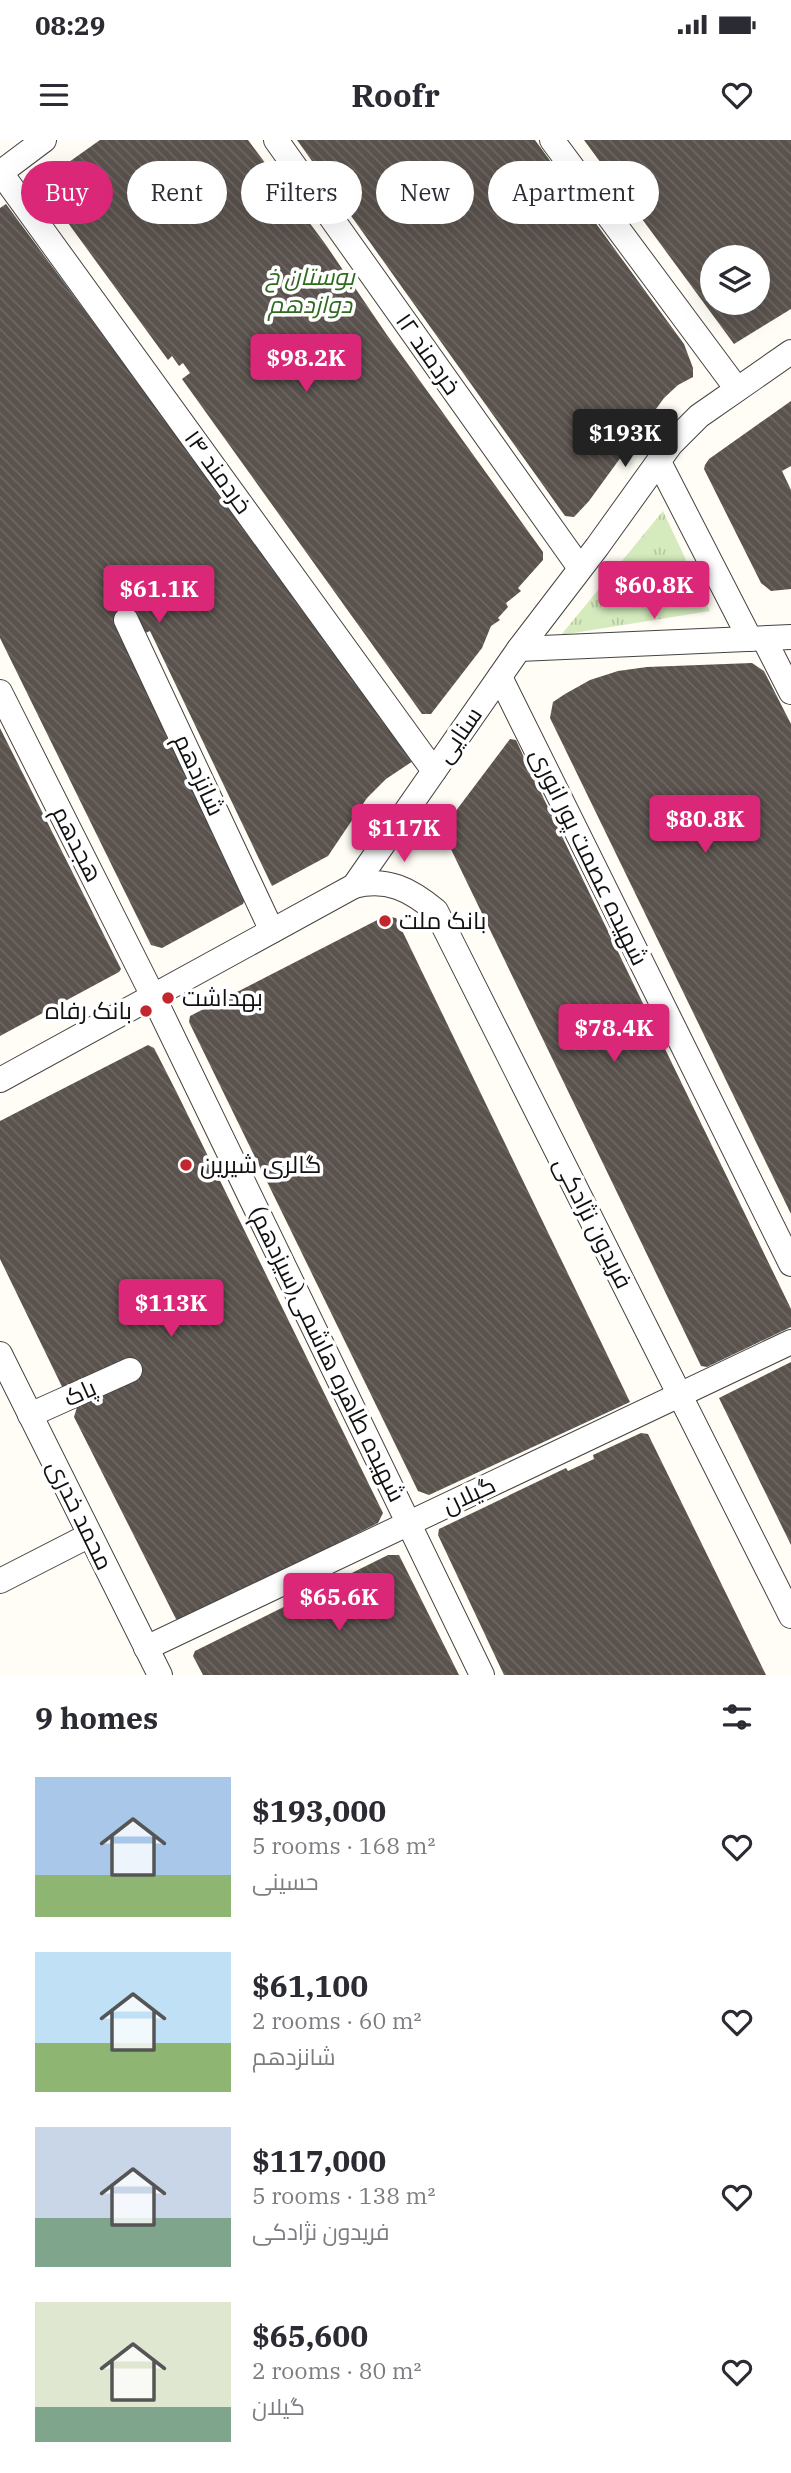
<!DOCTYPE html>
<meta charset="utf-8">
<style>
body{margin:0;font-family:"IBM Plex Serif",Cairo,serif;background:#f2f2f3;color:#2b2b33;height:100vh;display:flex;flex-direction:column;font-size:26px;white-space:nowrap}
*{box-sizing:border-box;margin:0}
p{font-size:23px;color:#7c7c81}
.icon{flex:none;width:38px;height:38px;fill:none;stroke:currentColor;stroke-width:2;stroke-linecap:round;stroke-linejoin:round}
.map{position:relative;height:1535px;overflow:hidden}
.side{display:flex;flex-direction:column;background:#fff;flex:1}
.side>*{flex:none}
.hud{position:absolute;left:21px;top:21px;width:749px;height:63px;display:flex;gap:14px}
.controls{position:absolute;left:700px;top:105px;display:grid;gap:14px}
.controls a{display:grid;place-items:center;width:70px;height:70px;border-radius:50%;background:#fff;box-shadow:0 7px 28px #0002;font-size:35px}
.price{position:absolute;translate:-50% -60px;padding:0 16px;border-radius:7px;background:#db2777;color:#fff;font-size:23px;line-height:46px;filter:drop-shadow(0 2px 4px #0008)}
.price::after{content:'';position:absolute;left:50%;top:42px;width:21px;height:16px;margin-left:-10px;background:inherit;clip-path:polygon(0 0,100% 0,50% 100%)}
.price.on{background:#222;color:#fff}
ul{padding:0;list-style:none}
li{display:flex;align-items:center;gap:21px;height:175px;padding:0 35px}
li span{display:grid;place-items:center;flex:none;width:196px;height:140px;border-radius:0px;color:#555}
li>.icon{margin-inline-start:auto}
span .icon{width:84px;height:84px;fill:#fffc;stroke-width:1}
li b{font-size:30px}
h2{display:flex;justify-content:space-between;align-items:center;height:84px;padding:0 35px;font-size:30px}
.pill{padding:0 24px;border-radius:32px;background:#fff;box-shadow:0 7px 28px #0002;font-size:24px;line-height:63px}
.pill.on{background:#db2777;color:#fff}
.status{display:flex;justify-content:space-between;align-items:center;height:49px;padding:0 35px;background:#fff;direction:ltr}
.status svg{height:19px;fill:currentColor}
header{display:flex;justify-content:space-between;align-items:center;height:91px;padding:0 35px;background:#fff;font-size:32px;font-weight:800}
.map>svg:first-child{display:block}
.grass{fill:url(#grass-tufts)}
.building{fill:url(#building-back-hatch);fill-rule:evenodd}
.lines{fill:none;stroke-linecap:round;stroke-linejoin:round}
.minor-casing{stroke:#444;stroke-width:26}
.minor{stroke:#fff;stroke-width:24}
.poi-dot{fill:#c4262e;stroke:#fff;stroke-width:2.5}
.labels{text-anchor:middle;stroke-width:7;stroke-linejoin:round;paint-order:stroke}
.park-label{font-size:24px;font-style:italic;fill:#2f6b1f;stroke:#fff}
.street-label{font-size:24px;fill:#111;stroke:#fff}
.poi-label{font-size:24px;fill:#111;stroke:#fff;text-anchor:start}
</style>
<div class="status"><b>08:29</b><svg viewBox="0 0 49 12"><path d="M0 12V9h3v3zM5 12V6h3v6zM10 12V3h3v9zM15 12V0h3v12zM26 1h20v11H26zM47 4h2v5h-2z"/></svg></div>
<header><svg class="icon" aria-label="menu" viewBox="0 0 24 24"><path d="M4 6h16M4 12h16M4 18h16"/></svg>Roofr<svg class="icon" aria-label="heart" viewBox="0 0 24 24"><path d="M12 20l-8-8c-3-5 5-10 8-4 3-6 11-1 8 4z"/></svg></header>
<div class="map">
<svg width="791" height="1535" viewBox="0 0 791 1535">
<defs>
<pattern id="grass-tufts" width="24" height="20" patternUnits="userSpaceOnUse" patternTransform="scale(1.75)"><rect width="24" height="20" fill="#d5ebbd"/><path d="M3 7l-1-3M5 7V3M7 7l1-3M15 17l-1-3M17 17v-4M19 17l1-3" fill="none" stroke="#b6c8a1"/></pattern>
<pattern id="building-back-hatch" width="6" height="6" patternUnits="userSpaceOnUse" patternTransform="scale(1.75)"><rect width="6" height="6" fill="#5a524d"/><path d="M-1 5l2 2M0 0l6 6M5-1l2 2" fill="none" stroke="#6d6662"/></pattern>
</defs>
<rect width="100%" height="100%" fill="#fffdf5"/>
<!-- grass -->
<path class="grass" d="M663 371 710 471 561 495Z"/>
<!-- building -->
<g class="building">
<path d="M100 0H248L326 105 387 195 543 412V420L518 448 521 451 506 463 508 467 498 478 500 480 491 486 482 508 431 574H422L182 239 190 233 183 223 179 226 172 216 168 220 44 50 45 39Z"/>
<path d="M297 0H535L684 204 693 228V237L678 245 664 258 589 361 574 377 565 376Z"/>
<path d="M584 0H791V169L734 204ZM712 117H758V163H712Z"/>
<path d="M6 64 416 619 386 639 367 658 328 716 272 746 150 491 130 500 247 753 243 764 162 808 151 805 0 498V68Z"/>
<path d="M791 261V326L782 331 791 350V449L771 451 761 443 704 329 705 325 709 319Z"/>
<path d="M752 523 764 531 791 584V1074L550 578 553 562 565 554 590 540 618 531 647 527Z"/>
<path d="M0 588 121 829 119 832 0 896Z"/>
<path d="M510 599 516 600 528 626 791 1169V1187L707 1227 701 1226 446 699V684Z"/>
<path d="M385 776 396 778 630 1262 429 1355 418 1351 189 882 190 876Z"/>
<path d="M148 905 154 908 177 953 383 1373 378 1383 183 1481 176 1479 74 1277 77 1267 68 1259 0 1119V981Z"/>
<path d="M791 1222V1405L719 1258Z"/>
<path d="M641 1293 648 1294 766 1535H504L438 1395 439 1389 566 1328 568 1331 594 1319 593 1315Z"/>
<path d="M388 1415H399L459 1535H203L193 1516 195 1511Z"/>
</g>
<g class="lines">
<!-- minor casing -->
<g class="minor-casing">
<g id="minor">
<path d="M276 0 580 428"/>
<path d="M552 0 737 249"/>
<path d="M0 33 44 0"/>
<path d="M1 33 434 631"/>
<path d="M659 322 750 499"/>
<path d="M126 480 272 791"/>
<path d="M764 499 791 552"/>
<path d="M519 509 791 497"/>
<path d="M500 537 791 1124"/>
<path d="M0 552 153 856 482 1535"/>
<path d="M354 746C387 737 411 750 436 771L791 1476"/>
<path d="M0 940 354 746 519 509 597 407 671 304 699 276 791 212"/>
<path d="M0 1214 160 1535"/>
<path d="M30 1275 130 1230"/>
<path d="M0 1441 90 1395"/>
<path d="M146 1508 791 1202"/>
</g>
</g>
<!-- minor -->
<use href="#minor" class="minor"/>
</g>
<!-- markers -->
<g class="poi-dot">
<circle cx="385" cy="781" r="7"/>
<circle cx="168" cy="858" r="7"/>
<circle cx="146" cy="871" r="7"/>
<circle cx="186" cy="1025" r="7"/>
</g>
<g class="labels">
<!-- park labels -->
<g class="park-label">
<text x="310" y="145">بوستان خ<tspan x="310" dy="28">دوازدهم</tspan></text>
</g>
<!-- street labels -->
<g class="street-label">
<text transform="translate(428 214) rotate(55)" y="8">خردمند ۱۲</text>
<text transform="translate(218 332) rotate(54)" y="8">خردمند ۱۴</text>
<text transform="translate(459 595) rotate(-55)" y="8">سنایی</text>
<text transform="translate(199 635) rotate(65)" y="8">شانزدهم</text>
<text transform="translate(77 704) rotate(63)" y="8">هجدهم</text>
<text transform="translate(589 717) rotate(64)" y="8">شهیده عصمت پور انوری</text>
<text transform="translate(593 1083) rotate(63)" y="8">فریدون نژادکی</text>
<text transform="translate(327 1214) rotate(64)" y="8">شهیده طاهره هاشمی(سیزدهم)</text>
<text transform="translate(80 1253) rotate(-24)" y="8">پاک</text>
<text transform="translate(469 1355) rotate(-25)" y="8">گیلان</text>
<text transform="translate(80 1375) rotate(64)" y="8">محمد خدری</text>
</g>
<!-- poi labels -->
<g class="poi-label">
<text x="399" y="789">بانک ملت</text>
<text x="182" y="866">بهداشت</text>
<text x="132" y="879" text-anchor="end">بانک رفاه</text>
<text x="200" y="1033">گالری شیرین</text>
</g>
</g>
</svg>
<div class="controls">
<a><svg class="icon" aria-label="layers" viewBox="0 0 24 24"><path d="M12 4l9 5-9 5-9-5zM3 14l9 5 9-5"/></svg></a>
</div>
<b class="price" style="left:306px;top:254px">$98.2K</b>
<b class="price on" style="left:625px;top:329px">$193K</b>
<b class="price" style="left:654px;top:481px">$60.8K</b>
<b class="price" style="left:159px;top:485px">$61.1K</b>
<b class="price" style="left:705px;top:715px">$80.8K</b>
<b class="price" style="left:404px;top:724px">$117K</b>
<b class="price" style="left:614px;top:924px">$78.4K</b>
<b class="price" style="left:171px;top:1199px">$113K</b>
<b class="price" style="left:339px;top:1493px">$65.6K</b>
<div class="hud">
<a class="pill on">Buy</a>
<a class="pill">Rent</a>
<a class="pill">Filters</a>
<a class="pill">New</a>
<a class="pill">Apartment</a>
</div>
</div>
<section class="side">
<h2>9 homes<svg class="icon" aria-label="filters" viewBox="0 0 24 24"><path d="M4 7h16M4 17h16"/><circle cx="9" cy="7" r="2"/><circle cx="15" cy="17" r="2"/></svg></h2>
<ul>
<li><span style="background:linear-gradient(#a9c7e8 70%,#8fb573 0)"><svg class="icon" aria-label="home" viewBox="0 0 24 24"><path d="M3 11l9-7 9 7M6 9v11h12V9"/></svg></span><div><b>$193,000</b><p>5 rooms · 168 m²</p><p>حسینی</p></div><svg class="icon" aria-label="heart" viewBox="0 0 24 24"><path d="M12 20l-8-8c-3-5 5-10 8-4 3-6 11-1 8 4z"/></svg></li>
<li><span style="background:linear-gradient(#bfe0f5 65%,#8fb573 0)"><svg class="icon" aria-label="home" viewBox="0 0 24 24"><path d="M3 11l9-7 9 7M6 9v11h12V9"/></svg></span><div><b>$61,100</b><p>2 rooms · 60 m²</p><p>شانزدهم</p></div><svg class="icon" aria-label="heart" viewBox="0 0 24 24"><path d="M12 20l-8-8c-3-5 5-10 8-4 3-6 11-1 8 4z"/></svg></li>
<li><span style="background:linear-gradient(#c9d6e8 65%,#7fa58c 0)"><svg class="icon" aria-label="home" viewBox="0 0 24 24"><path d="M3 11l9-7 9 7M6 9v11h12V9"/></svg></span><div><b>$117,000</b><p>5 rooms · 138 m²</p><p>فریدون نژادکی</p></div><svg class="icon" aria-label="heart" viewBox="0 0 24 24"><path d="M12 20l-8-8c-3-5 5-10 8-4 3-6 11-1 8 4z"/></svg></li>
<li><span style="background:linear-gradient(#dfe7d0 75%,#7fa58c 0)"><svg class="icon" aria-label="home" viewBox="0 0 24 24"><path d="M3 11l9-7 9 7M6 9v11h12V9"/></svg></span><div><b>$65,600</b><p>2 rooms · 80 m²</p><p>گیلان</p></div><svg class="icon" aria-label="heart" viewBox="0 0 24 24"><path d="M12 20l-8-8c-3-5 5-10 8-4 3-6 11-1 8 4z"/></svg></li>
</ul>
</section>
